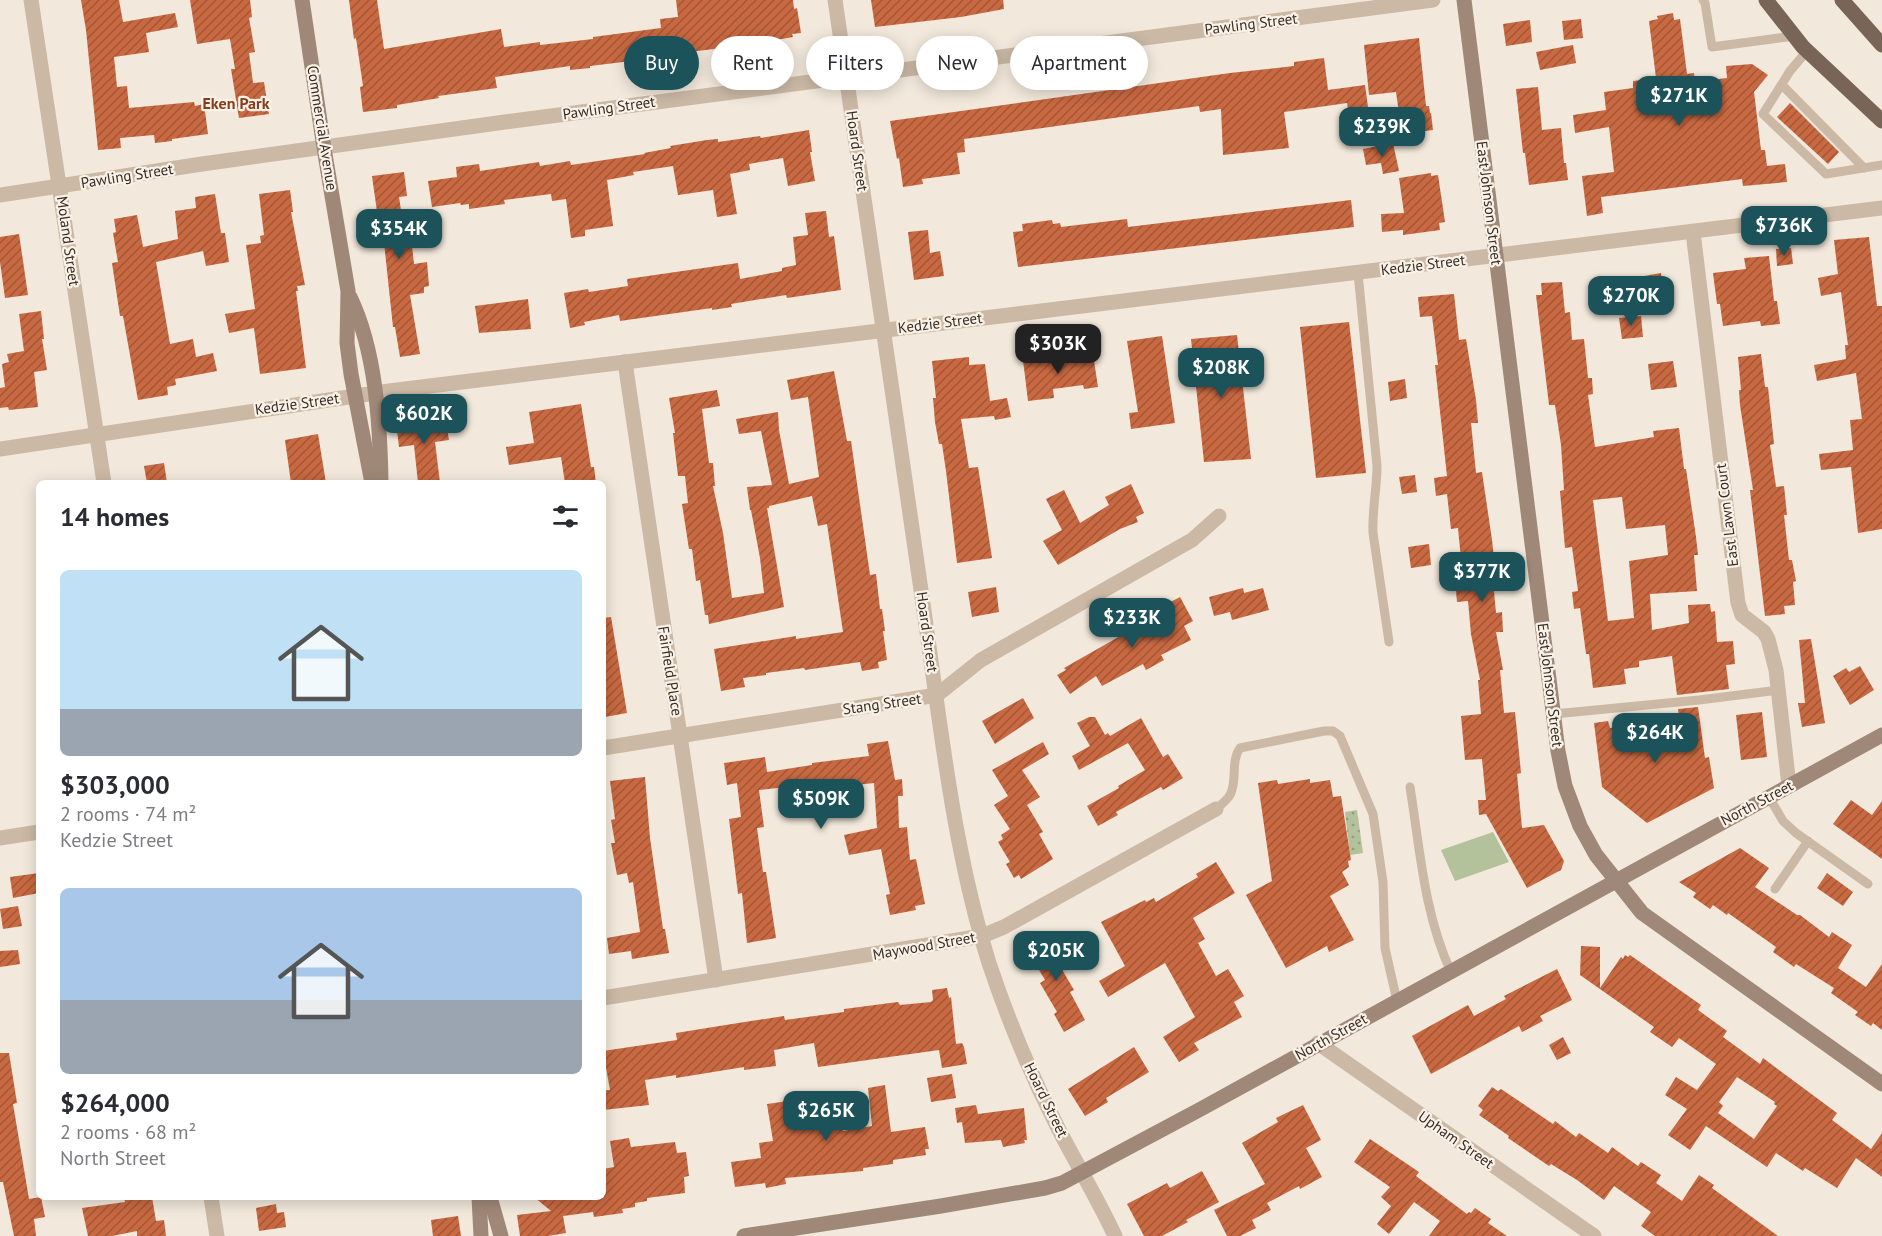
<!DOCTYPE html>
<meta charset="utf-8">
<style>
body{margin:0;font-family:"PT Sans",sans-serif;background:#f7f7f7;color:#2b2b33;height:100vh;display:flex;flex-direction:column;font-size:22px;white-space:nowrap}
*{box-sizing:border-box;margin:0}
p{font-size:20px;color:#7c7c81}
.icon{flex:none;width:33px;height:33px;fill:none;stroke:currentColor;stroke-width:2;stroke-linecap:round;stroke-linejoin:round}
.map{position:relative;flex:1;overflow:hidden}
.details{position:absolute;left:36px;top:480px;width:570px;height:720px;display:flex;flex-direction:column;background:#fff;border-radius:9px;box-shadow:0 3px 15px #0003}
.details>*{flex:none}
.top-card{position:absolute;left:624px;top:36px;width:570px;height:54px;display:flex;gap:12px}
.price{position:absolute;translate:-50% -51px;padding:0 14px;border-radius:12px;background:#1c5259;color:#fff;font-size:20px;line-height:39px;filter:drop-shadow(0 2px 3px #0008)}
.price::after{content:'';position:absolute;left:50%;top:36px;width:18px;height:14px;margin-left:-9px;background:inherit;clip-path:polygon(0 0,100% 0,50% 100%)}
.price.selected{background:#222;color:#fff}
ul{padding:0;list-style:none}
li{display:grid;align-content:center;gap:12px;height:318px;padding:0 24px}
li span{display:grid;place-items:center;height:186px;border-radius:9px;color:#555}
li>.icon{margin-inline-start:auto}
span .icon{width:108px;height:108px;fill:#fffc;stroke-width:1}
li b{font-size:26px}
h2{display:flex;justify-content:space-between;align-items:center;height:72px;padding:0 24px;font-size:26px}
.chip{padding:0 21px;border-radius:27px;background:#fff;box-shadow:0 3px 15px #0003;font-size:21px;line-height:54px}
.chip.selected{background:#1c5259;color:#fff}
.map>svg:first-child{display:block}
.grass{fill:url(#grass-dots)}
.pitch{fill:#b3c29a}
.building{fill:url(#building-hatch);fill-rule:evenodd}
.lines{fill:none;stroke-linecap:round;stroke-linejoin:round}
.lane{stroke:#cbb9a6;stroke-width:9}
.street{stroke:#cbb9a6;stroke-width:15}
.secondary{stroke:#9f8878;stroke-width:15}
.primary{stroke:#796558;stroke-width:15}
.labels{text-anchor:middle;stroke-width:4.5;stroke-linejoin:round;paint-order:stroke}
.street-label{font-size:15px;fill:#372d27;stroke:#faf2e7}
.neighbourhood-label{font-size:16px;font-weight:bold;fill:#883c1e;stroke:#faf2e7}
</style>
<div class="map">
<svg width="1882" height="1236" viewBox="0 0 1882 1236">
<defs>
<pattern id="grass-dots" width="8" height="8" patternUnits="userSpaceOnUse" patternTransform="scale(1.5)"><rect width="8" height="8" fill="#b3c29a"/><path d="M2 2h.1M6 6h.1" fill="none" stroke="#929e7e" stroke-width="1.8" stroke-linecap="round"/></pattern>
<pattern id="building-hatch" width="6" height="6" patternUnits="userSpaceOnUse" patternTransform="scale(1.5)"><rect width="6" height="6" fill="#c96942"/><path d="M-1 1l2-2M0 6l6-6M5 7l2-2" fill="none" stroke="#a45737"/></pattern>
</defs>
<rect width="100%" height="100%" fill="#f2e8db"/>
<!-- grass -->
<path class="grass" d="M1357 810 1363 853 1350 855 1345 812Z"/>
<!-- pitch -->
<path class="pitch" d="M1493 832 1509 862 1455 881 1441 850Z"/>
<!-- building -->
<g class="building">
<path d="M81 0H119L123 22 175 13 178 27 146 33 149 52 114 57 117 87 127 86 129 108 194 102 195 106 204 104 208 134 172 139V141L155 143 154 135 120 138 121 148 98 150 86 30Z"/>
<path d="M190 0H250L252 17 249 18 255 52 249 53 253 83 264 82 269 114 239 118 231 69H235L230 39 197 44Z"/>
<path d="M349 0H377L384 49 501 29 504 47 540 42V45L593 39V37L661 28 660 19 678 17 676 0H793L794 9 797 8 801 33 792 34 793 37 747 45 648 57V59L590 66V68L570 70V66L495 77 497 88 438 96 439 98 397 105V108L363 112 360 87 363 86 356 38 354 39Z"/>
<path d="M871 0H1003L1004 9 961 17 875 27Z"/>
<path d="M1673 13 1674 20 1680 19 1687 74 1694 73 1695 82 1727 78 1726 66 1752 64 1768 75 1754 92 1761 150H1765L1767 166 1785 164 1787 182 1743 186 1742 179 1601 197 1603 213 1587 216 1582 176 1614 172 1609 127 1575 133 1573 115 1606 110 1604 92 1633 88V81L1656 78 1649 21 1658 19 1657 16Z"/>
<path d="M1581 19 1583 38 1564 40 1562 21Z"/>
<path d="M1530 20 1532 42 1506 46 1503 24Z"/>
<path d="M1419 38 1426 106H1429L1430 113H1431L1433 130 1402 134 1396 92 1369 95 1364 45Z"/>
<path d="M1573 45 1576 63 1540 70 1536 52Z"/>
<path d="M1324 58 1328 90 1365 85 1368 107 1364 108 1369 142 1353 145 1347 103 1284 112 1289 148 1223 155 1221 109 1200 112 1199 106 964 139 965 152 957 153 960 174 922 179 923 184 903 187 899 158 897 159 890 121 1230 73 1294 66V62Z"/>
<path d="M1538 87 1542 130 1561 128 1564 163H1566L1568 180 1529 185 1525 153H1523L1516 89Z"/>
<path d="M1790 103 1839 152 1828 164 1777 117Z"/>
<path d="M809 130 812 152H810L815 181 788 186 783 158 749 164 750 170 730 174 737 214 717 217 713 190 678 195 673 166 633 172 634 175 607 180 613 226 585 230V236L571 238 566 199 552 201 551 194 504 200 505 204 469 209V204L461 205 460 203 432 207 428 181 457 177 456 167 479 164 480 171 539 162 540 166 570 161 571 165 645 154 644 153 671 148 670 146 707 140 718 139V142L760 136 761 138Z"/>
<path d="M1393 143 1399 171 1383 174 1381 163 1366 165 1363 149Z"/>
<path d="M404 172 407 196 399 197 405 237H411L414 264 427 262 429 286 424 287V293L410 295 420 354 400 357 395 327H393L383 233H380L372 176Z"/>
<path d="M1431 173V176L1438 175 1445 222 1439 223 1440 230 1403 235V230L1382 232 1381 214 1404 213 1399 178Z"/>
<path d="M290 190 293 212H291L305 285 297 286 298 291H296L306 368 260 374 254 328 229 333 225 314 255 309 246 245 261 243 260 236 264 235 259 194Z"/>
<path d="M215 194 221 233H225L229 262 206 266 203 251 156 262 170 344 193 339 196 357 213 353 217 371 175 379 176 385 167 387 168 395 138 400 123 316H120L112 263 118 262 113 233 116 232 114 219 137 215 143 247 178 239 175 211 196 208 195 197Z"/>
<path d="M1351 200 1354 227 1018 267 1013 232 1023 231 1022 224 1052 220 1053 224 1060 223 1061 227 1127 219 1128 227Z"/>
<path d="M826 211 829 237 834 236 841 290 787 298 786 295 731 304 732 307 712 310V308L620 321 619 315 584 322 585 325 570 328 564 293 588 289 589 292 628 286 627 279 738 263 740 279 782 271V268L796 265 793 237 808 235 805 213Z"/>
<path d="M928 230 930 253 940 251 944 276 914 280 908 232Z"/>
<path d="M19 234 28 295 5 298 0 262V237Z"/>
<path d="M1869 237 1877 306H1882V529L1858 533 1851 467 1821 470 1819 454 1853 450 1850 420 1862 419 1856 373 1817 381 1814 365 1846 359 1845 345H1848L1841 292 1821 296 1818 278 1838 274 1834 240Z"/>
<path d="M1791 248 1793 264 1777 266 1776 249Z"/>
<path d="M1769 256 1774 301H1777L1780 324 1761 326 1760 321 1723 326 1720 304H1717L1713 273 1746 269 1744 258Z"/>
<path d="M1661 273 1665 303 1652 305V311L1636 313 1633 278Z"/>
<path d="M1562 282 1565 313 1570 312 1572 340 1584 339 1588 378H1592L1593 394 1588 395 1595 447 1654 437 1653 431 1679 428 1684 469H1686L1696 537 1698 555H1694L1697 591 1650 594 1652 630 1689 623 1688 605 1710 604 1711 612 1715 611 1717 642 1733 641 1735 664 1726 665 1729 689 1677 695 1672 656 1639 661V667L1624 669 1626 684 1593 688 1589 654H1586L1580 608 1574 609 1572 592 1578 591 1572 547 1565 548 1560 491 1564 490 1561 445 1555 405H1549L1536 295H1542L1541 283ZM1622 497 1626 529 1665 525 1668 555 1629 561 1634 618 1608 621 1593 500Z"/>
<path d="M1454 294 1459 340 1466 339 1476 400 1478 423H1471L1476 473 1482 472 1492 540 1494 558H1491L1496 613 1502 612 1503 632H1496L1503 670H1500L1504 713 1515 712 1521 773 1517 774 1522 828 1544 825 1564 861 1561 870 1527 888 1486 814 1479 815 1478 800H1486L1482 759 1465 760 1461 716 1481 714 1478 680H1480L1471 634 1468 601 1457 602 1455 581 1463 580 1458 528 1451 529 1447 494 1436 496 1434 478 1447 476 1435 365H1438L1432 316 1420 317 1418 297Z"/>
<path d="M528 299 531 329 479 333 475 306Z"/>
<path d="M41 311 44 339H42L47 370 34 372 38 407 9 410 8 407 0 408V388L5 387 2 364 9 362 7 354 24 351 19 314Z"/>
<path d="M1641 316 1643 337 1622 339 1619 318Z"/>
<path d="M1349 322 1366 473 1316 478 1300 327Z"/>
<path d="M1237 335 1251 459 1204 462 1191 339Z"/>
<path d="M1162 336 1175 423 1131 429 1129 413 1138 412 1127 341Z"/>
<path d="M1093 354 1098 387 1084 389 1083 385 1053 389 1054 398 1028 401 1023 360 1049 357 1050 361Z"/>
<path d="M1761 354 1765 387H1768L1774 444 1770 445 1776 487 1784 486 1787 515H1784L1789 560H1792L1796 581 1793 582 1795 605 1784 606 1785 614 1765 616 1750 490H1753L1740 405 1739 390H1741L1738 357Z"/>
<path d="M969 357V365L985 364 990 401 1007 398 1011 417 995 420 994 416 961 419 969 468 978 467 992 558 957 563 946 471 942 444H939L935 422 933 398H936L932 361Z"/>
<path d="M1673 361 1677 387 1651 390 1648 364Z"/>
<path d="M834 371 847 441H851L870 575 876 574 880 609H882L885 631H883L887 660 878 662 879 668 862 671 860 662 805 670 804 668 766 673V675L743 678 745 687 721 691 714 649 796 636V639L843 632 827 524 818 526 812 496 769 506V508H767L784 607 709 624 708 615H705L700 580 696 581 692 549H689L682 504 688 503 685 476H678L673 433H675L669 398 717 390 720 406 702 409 709 463H713L715 486H713L723 533 732 598 764 593 760 558 751 510H750L747 487 772 485 761 431 739 434 736 419 778 412 779 430 789 484 819 477 808 397 791 400 787 380Z"/>
<path d="M1405 379 1407 398 1390 401 1388 382Z"/>
<path d="M581 404 591 467H594L596 483H565L561 457 509 465 506 447 534 443 529 412Z"/>
<path d="M445 416 449 440 435 442 440 483H418L414 445 399 447 396 423Z"/>
<path d="M318 434 326 483H291L285 440Z"/>
<path d="M164 463 167 483H147L144 466Z"/>
<path d="M1415 475 1417 492 1402 494 1399 477Z"/>
<path d="M1131 484 1144 513 1136 517 1138 522 1120 529 1058 565 1043 541 1062 530 1046 499 1064 490 1080 523 1109 505 1105 497Z"/>
<path d="M1429 544 1431 565 1411 568 1408 547Z"/>
<path d="M996 587 999 612 972 617 968 592Z"/>
<path d="M1243 588 1244 593 1263 588 1269 610 1232 620 1230 612 1214 616 1209 597Z"/>
<path d="M1180 597 1193 621 1184 626 1191 640 1161 655 1164 660 1146 670 1143 664 1102 686 1096 676 1070 694 1057 675 1066 670 1064 668 1122 635 1120 632 1134 624 1136 627 1166 611 1163 606Z"/>
<path d="M611 617 627 713 605 717 603 703V618Z"/>
<path d="M1811 639 1825 723 1802 727 1798 703H1805L1799 640Z"/>
<path d="M1860 666 1874 690 1850 705 1833 676 1846 668 1849 672Z"/>
<path d="M1023 698 1034 718 995 744 982 721Z"/>
<path d="M1698 707 1705 758 1709 757 1714 788 1647 823 1602 787 1594 723 1608 721 1610 728 1679 718 1678 709Z"/>
<path d="M1762 712 1767 757 1741 760 1736 715Z"/>
<path d="M1089 717H1095L1105 735 1108 733 1110 736 1141 718 1163 757 1168 754 1183 778 1163 790 1161 787 1116 812 1118 815 1098 826 1087 806 1119 788 1118 786 1145 770 1128 743 1079 770 1072 756 1090 746 1077 723Z"/>
<path d="M888 741 895 780 902 779 903 796H898L899 828 907 827 910 860 916 859 925 904 915 906 916 910 890 915 886 895 890 894 881 849 849 855 844 835 877 828 874 783 848 786 847 780 759 790 764 827 757 828 763 872H766L776 938 747 943 742 893 738 894 729 819 741 817 737 783 727 785 724 763 765 757 767 772 812 765V763L869 756 867 744Z"/>
<path d="M1043 742 1049 754 1022 770 1040 797 1027 805 1043 832 1039 834 1053 859 1021 879 1019 875 1014 878 1006 864 1010 862 998 842 1003 839 1001 835 1010 829 994 805 1008 796 992 770Z"/>
<path d="M645 777 650 838 663 929H665L669 953 632 959 631 951 609 954 607 938 640 932 633 882 629 883 627 873 617 875 611 843H615L611 820 615 819 610 781Z"/>
<path d="M1310 779V783L1330 780 1333 797 1341 796 1351 860 1348 861 1349 867 1342 872 1349 885 1330 896 1354 940 1329 952 1327 946 1286 968 1246 895 1272 881 1258 783 1277 780 1278 784Z"/>
<path d="M1851 800 1872 815 1882 801V859L1833 824Z"/>
<path d="M1740 848 1769 868 1755 887 1797 915H1800L1829 937 1832 932 1852 945 1838 968 1866 987 1882 964V1030L1873 1023 1871 1026 1855 1015 1858 1012 1831 993 1834 988 1796 964 1794 967 1773 952 1776 947 1728 913 1727 915 1713 905 1710 909 1693 897 1696 893 1679 882Z"/>
<path d="M1216 862 1235 893 1193 918 1205 939 1198 943 1216 976 1228 969 1244 996 1234 1002 1242 1017 1194 1043 1199 1050 1179 1062 1163 1037 1195 1017 1165 963 1108 997 1099 981 1125 966 1101 922 1145 900 1146 902 1154 898 1156 902 1198 877 1196 874Z"/>
<path d="M39 873V893L13 898 10 877Z"/>
<path d="M1827 873 1853 892 1843 906 1817 888Z"/>
<path d="M18 906 22 926 3 929 0 909Z"/>
<path d="M1049 934 1063 957 1057 961 1074 990 1070 992 1085 1020 1064 1032 1054 1014 1057 1012 1040 983 1045 980 1026 948Z"/>
<path d="M1581 946 1600 947V988L1621 957 1623 959 1625 955 1628 957 1630 955 1701 1005 1698 1010 1727 1031 1723 1037 1760 1064 1763 1058 1837 1113 1832 1120 1871 1149 1882 1133V1177L1856 1158 1837 1188 1805 1168 1803 1171 1776 1153 1767 1167 1706 1126 1690 1150 1668 1135 1687 1109 1665 1095 1676 1077 1697 1090 1716 1064 1679 1038 1672 1047 1650 1032 1654 1027 1580 975ZM1737 1077 1775 1102 1774 1104 1777 1106 1754 1139 1718 1113 1723 1106 1719 1102Z"/>
<path d="M18 950 20 964 0 967V951Z"/>
<path d="M1557 969 1572 1000 1540 1016 1543 1021 1522 1032 1519 1026 1431 1074 1412 1036 1468 1005 1474 1016 1506 999 1504 996Z"/>
<path d="M947 988 949 998 951 997 956 1044 962 1043 964 1047 967 1064 942 1068 939 1050 818 1067 814 1043 774 1050 776 1066 744 1070V1067L676 1078V1075L645 1080 649 1105 603 1110V1090H610L603 1051 677 1040 676 1033 732 1024 784 1016 785 1020 844 1012V1009L898 1002 900 1005 931 1002 933 1000 932 990Z"/>
<path d="M1563 1037 1571 1053 1557 1060 1549 1045Z"/>
<path d="M1134 1047 1149 1072 1106 1098 1108 1102 1085 1116 1068 1089Z"/>
<path d="M0 1053H9L17 1103 13 1104 29 1199 41 1197 45 1217 34 1219 36 1236H14L3 1182H0Z"/>
<path d="M952 1074 956 1098 931 1102 927 1078Z"/>
<path d="M885 1085 891 1132 925 1127 929 1149H925L926 1155 893 1160V1164L863 1168V1171L785 1178 786 1184 766 1188 765 1183 735 1187 731 1162 761 1158 759 1143 773 1141 767 1104 837 1094 843 1131 872 1126 868 1088Z"/>
<path d="M1492 1087 1498 1091 1501 1089 1553 1124 1555 1121 1576 1137 1579 1133 1608 1153 1612 1147 1638 1166 1641 1162 1661 1175 1656 1183 1682 1201 1699 1175 1714 1185 1712 1188 1778 1236H1655L1641 1226 1651 1212 1614 1186 1604 1200 1577 1180 1551 1164 1549 1166 1508 1138 1509 1136 1479 1115 1483 1110 1478 1106Z"/>
<path d="M976 1105 978 1114 1024 1108 1027 1140H1024L1025 1143 1003 1147 1001 1140 965 1143 962 1122 957 1123 955 1108Z"/>
<path d="M1303 1105 1321 1140 1306 1148 1322 1177 1300 1189 1299 1186 1267 1203 1271 1210 1252 1220 1256 1228 1240 1236H1227L1214 1210 1265 1184 1242 1143 1278 1122 1276 1118Z"/>
<path d="M629 1138 631 1147 675 1142 677 1153 686 1152 689 1176 684 1177 685 1193 647 1198V1201L635 1203V1207L622 1209 623 1213 594 1217 593 1212 563 1216 566 1233 548 1236H520L517 1215 551 1211 534 1197H603V1169L614 1167 610 1141Z"/>
<path d="M1370 1139 1419 1172 1416 1176 1467 1214 1469 1212 1471 1213 1475 1208 1491 1219 1488 1223 1507 1236H1429L1440 1221 1414 1202 1389 1234 1377 1224 1391 1206 1381 1197 1390 1187 1354 1162Z"/>
<path d="M1202 1171 1219 1202 1186 1220 1188 1222 1162 1236H1144L1127 1204 1167 1183 1170 1188Z"/>
<path d="M124 1197H152L156 1221 164 1220 166 1236H137V1231L112 1236H88L82 1208 125 1202Z"/>
<path d="M276 1204 277 1213 284 1212 286 1227 259 1231 256 1208Z"/>
<path d="M458 1216 461 1236H433L431 1220Z"/>
</g>
<g class="lines">
<!-- lane -->
<g class="lane">
<path d="M1703 0 1705 3 1712 47 1794 36"/>
<path d="M1807 51 1790 71 1763 114 1826 174 1882 165"/>
<path d="M1782 85 1864 168"/>
<path d="M1358 273 1377 466C1377 488 1372 510 1373 533L1389 642"/>
<path d="M1554 714 1699 700 1779 690"/>
<path d="M1410 787C1420 849 1424 914 1451 972"/>
<path d="M1769 797 1783 821 1796 833 1868 884"/>
<path d="M1216 809C1221 805 1227 800 1230 795 1238 781 1230 762 1240 748L1324 731H1333L1340 736 1373 814 1383 882 1385 948 1397 1001"/>
<path d="M1775 889 1808 841"/>
</g>
<!-- street -->
<g class="street">
<path d="M31 0 104 483"/>
<path d="M835 0C865 199 893 398 922 597 940 719 952 845 989 963 1008 1020 1031 1075 1058 1128 1077 1165 1098 1199 1115 1236"/>
<path d="M0 195 202 164 505 122 1433 0"/>
<path d="M1693 232 1738 603 1742 615 1764 632 1768 639 1776 670 1789 786"/>
<path d="M625 362 716 980"/>
<path d="M0 449 389 391 1882 208"/>
<path d="M603 748 937 695 981 660 1192 540 1219 516"/>
<path d="M0 838 39 832"/>
<path d="M603 998 982 936 1004 927 1216 809"/>
<path d="M1318 1043 1594 1236"/>
<path d="M211 1197 217 1236"/>
</g>
<!-- secondary -->
<g class="secondary">
<path d="M302 0 324 148 348 291 347 343 351 374 372 483"/>
<path d="M1464 0 1558 751 1565 786 1580 826 1596 855 1642 913 1882 1084"/>
<path d="M350 297C376 351 380 423 381 483"/>
<path d="M479 1197 481 1236"/>
<path d="M490 1197 501 1236"/>
<path d="M744 1236 941 1206 1045 1188 1062 1183 1199 1110 1882 735"/>
</g>
<!-- primary -->
<g class="primary">
<path d="M1766 0 1803 47 1882 121"/>
<path d="M1842 0 1882 45"/>
</g>
</g>
<g class="labels">
<!-- street labels -->
<g class="street-label">
<text transform="translate(1251 24) rotate(-7)" y="5">Pawling Street</text>
<text transform="translate(609 108) rotate(-8)" y="5">Pawling Street</text>
<text transform="translate(322 128) rotate(81)" y="5">Commercial Avenue</text>
<text transform="translate(857 151) rotate(82)" y="5">Hoard Street</text>
<text transform="translate(127 176) rotate(-9)" y="5">Pawling Street</text>
<text transform="translate(1489 203) rotate(83)" y="5">East Johnson Street</text>
<text transform="translate(68 241) rotate(82)" y="5">Moland Street</text>
<text transform="translate(1423 265) rotate(-7)" y="5">Kedzie Street</text>
<text transform="translate(940 323) rotate(-7)" y="5">Kedzie Street</text>
<text transform="translate(297 404) rotate(-8)" y="5">Kedzie Street</text>
<text transform="translate(1727 515) rotate(-97)" y="5">East Lawn Court</text>
<text transform="translate(927 632) rotate(82)" y="5">Hoard Street</text>
<text transform="translate(670 671) rotate(81)" y="5">Fairfield Place</text>
<text transform="translate(1550 685) rotate(83)" y="5">East Johnson Street</text>
<text transform="translate(882 704) rotate(-8)" y="5">Stang Street</text>
<text transform="translate(1757 803) rotate(-28)" y="5">North Street</text>
<text transform="translate(924 946) rotate(-10)" y="5">Maywood Street</text>
<text transform="translate(1331 1037) rotate(-29)" y="5">North Street</text>
<text transform="translate(1046 1100) rotate(64)" y="5">Hoard Street</text>
<text transform="translate(1456 1140) rotate(35)" y="5">Upham Street</text>
</g>
<!-- neighbourhood labels -->
<g class="neighbourhood-label">
<text x="236" y="109">Eken Park</text>
</g>
</g>
</svg>
<b class="price" style="left:1679px;top:127px">$271K</b>
<b class="price" style="left:1382px;top:158px">$239K</b>
<b class="price" style="left:1784px;top:257px">$736K</b>
<b class="price" style="left:399px;top:260px">$354K</b>
<b class="price" style="left:1631px;top:327px">$270K</b>
<b class="price selected" style="left:1058px;top:375px">$303K</b>
<b class="price" style="left:1221px;top:399px">$208K</b>
<b class="price" style="left:424px;top:445px">$602K</b>
<b class="price" style="left:1482px;top:603px">$377K</b>
<b class="price" style="left:1132px;top:649px">$233K</b>
<b class="price" style="left:1655px;top:764px">$264K</b>
<b class="price" style="left:821px;top:830px">$509K</b>
<b class="price" style="left:1056px;top:982px">$205K</b>
<b class="price" style="left:826px;top:1142px">$265K</b>
<div class="top-card">
<a class="chip selected">Buy</a>
<a class="chip">Rent</a>
<a class="chip">Filters</a>
<a class="chip">New</a>
<a class="chip">Apartment</a>
</div>
<section class="details">
<h2>14 homes<svg class="icon" aria-label="filters" viewBox="0 0 24 24"><path d="M4 7h16M4 17h16"/><circle cx="9" cy="7" r="2"/><circle cx="15" cy="17" r="2"/></svg></h2>
<ul>
<li><span style="background:linear-gradient(#bfe0f5 75%,#9aa5b1 0)"><svg class="icon" aria-label="home" viewBox="0 0 24 24"><path d="M3 11l9-7 9 7M6 9v11h12V9"/></svg></span><div><b>$303,000</b><p>2 rooms · 74 m²</p><p>Kedzie Street</p></div></li>
<li><span style="background:linear-gradient(#a9c7e8 60%,#9aa5b1 0)"><svg class="icon" aria-label="home" viewBox="0 0 24 24"><path d="M3 11l9-7 9 7M6 9v11h12V9"/></svg></span><div><b>$264,000</b><p>2 rooms · 68 m²</p><p>North Street</p></div></li>
</ul>
</section>
</div>
